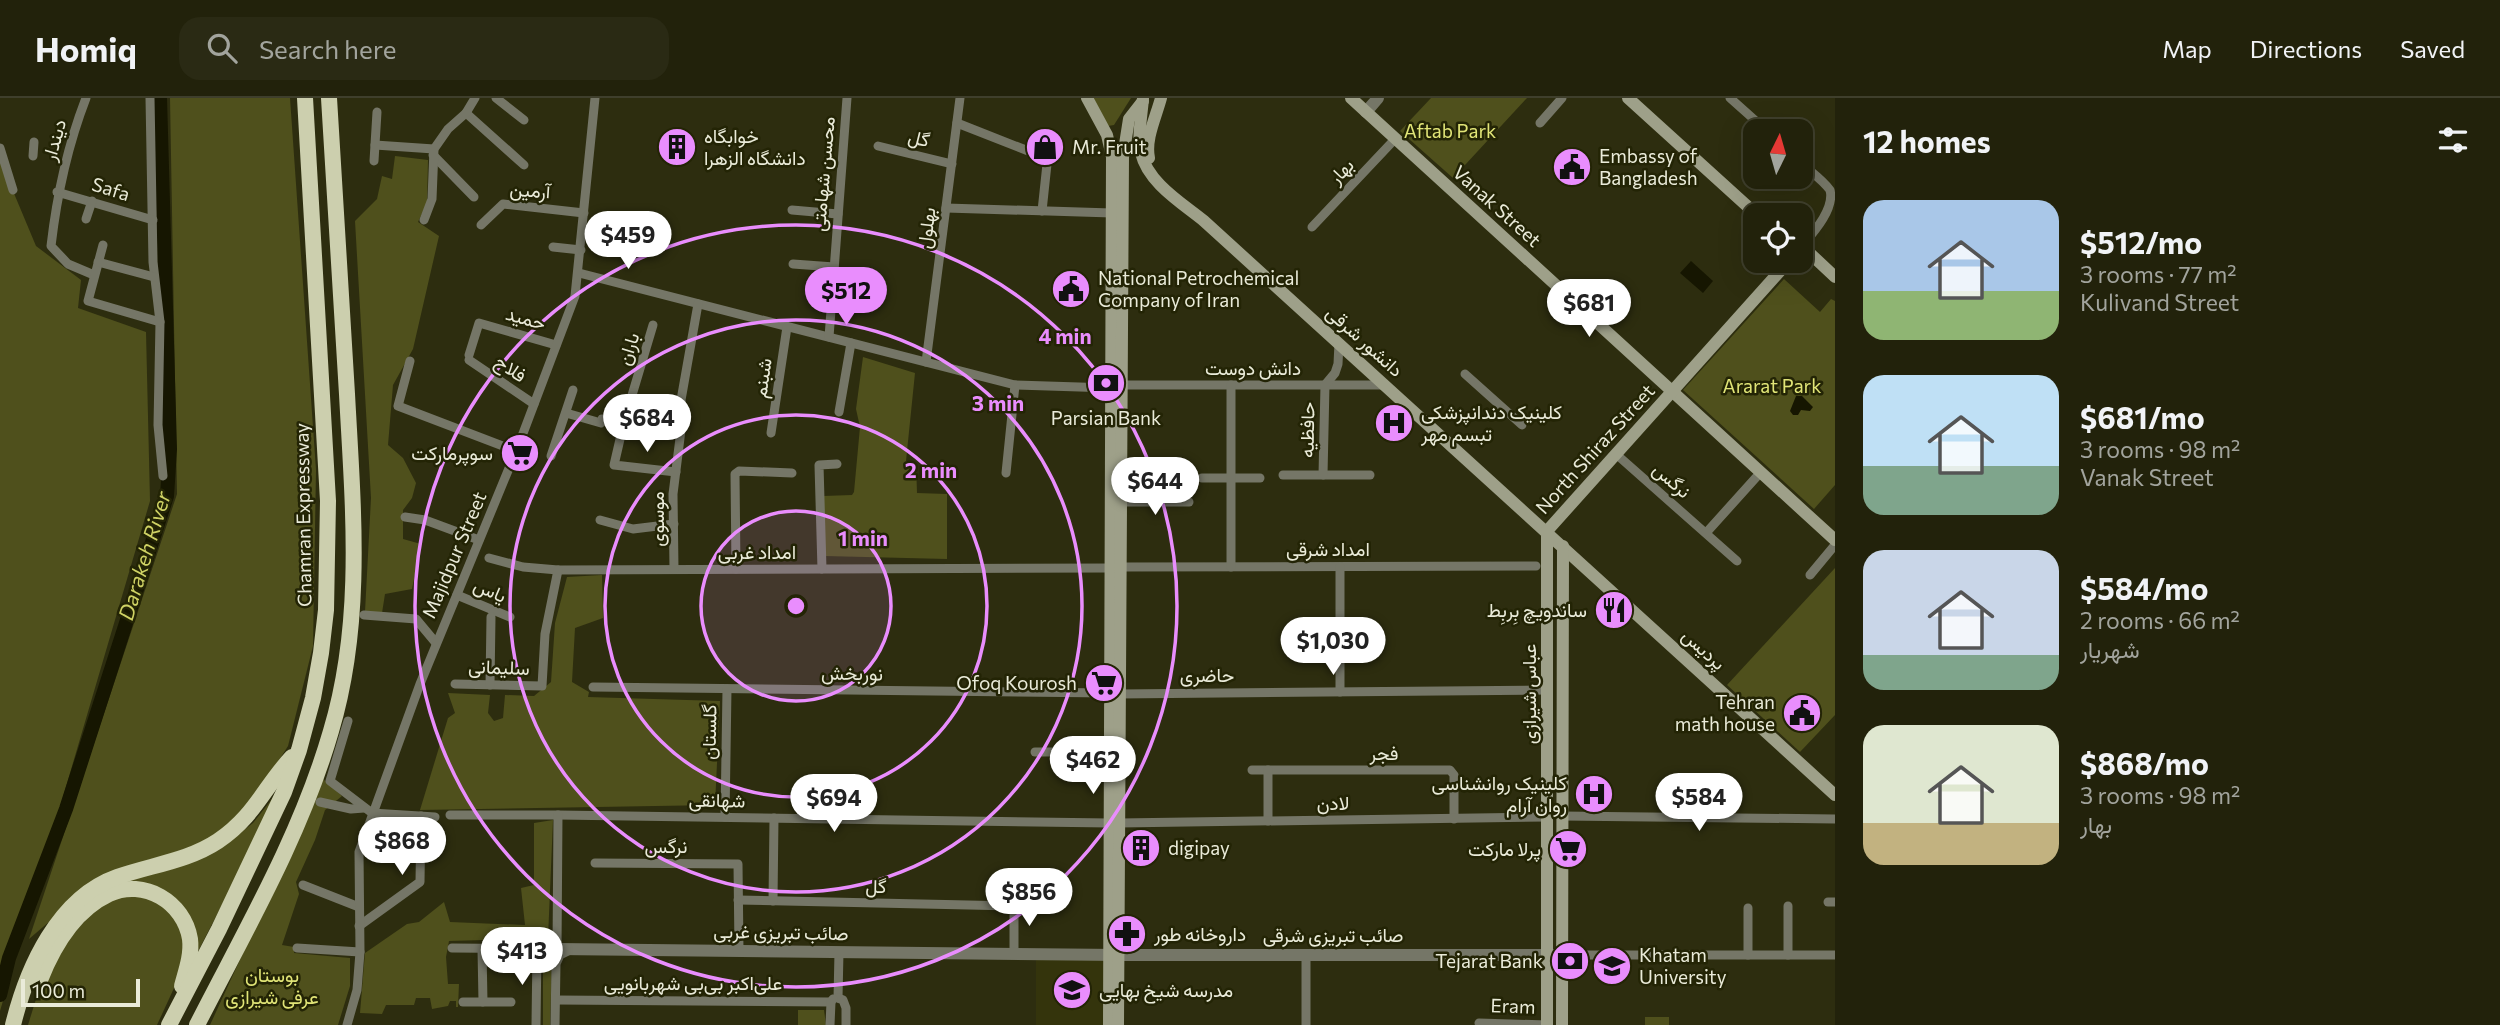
<!DOCTYPE html>
<meta charset="utf-8">
<style>
body{margin:0;font-family:Commissioner,Vazirmatn,sans-serif;background:#2a2a14;color:#f1f3f6;height:100vh;display:flex;flex-direction:column;font-size:26px;white-space:nowrap}
*{box-sizing:border-box;margin:0}
p{font-size:23px;color:#a2a49d}
.icon{flex:none;width:38px;height:38px;fill:none;stroke:currentColor;stroke-width:2;stroke-linecap:round;stroke-linejoin:round}
.map{position:relative;flex:1;overflow:hidden}
.sheet{display:flex;flex-direction:column;background:#22220b;width:665px}
.sheet>*{flex:none}
.needle{width:46px;rotate:5deg}
.fabs{position:absolute;left:1743px;top:21px;display:grid;gap:14px}
.fabs a{display:grid;place-items:center;width:70px;height:70px;border-radius:14px;background:#22220b;box-shadow:0 7px 28px #0002,0 0 0 2px #3f3f2c;font-size:35px}
.scale{position:absolute;left:21px;bottom:18px;width:119px;box-sizing:border-box;padding-left:7px;border:4px solid #eaebd9;border-top:0;font-size:19px;line-height:24px;white-space:nowrap;color:#eaebd9;-webkit-text-stroke:5px #232405;paint-order:stroke}
.price{position:absolute;translate:-50% -60px;padding:0 16px;border-radius:24px;background:#fff;color:#222;font-size:23px;line-height:46px;filter:drop-shadow(0 2px 4px #0008)}
.price::after{content:'';position:absolute;left:50%;top:42px;width:21px;height:16px;margin-left:-10px;background:inherit;clip-path:polygon(0 0,100% 0,50% 100%)}
.price.current{background:#e98dfd;color:#111}
ul{padding:0;list-style:none}
li{display:flex;align-items:center;gap:21px;height:175px;padding:0 28px}
li span{display:grid;place-items:center;flex:none;width:196px;height:140px;border-radius:21px;color:#555}
li>.icon{margin-inline-start:auto}
span .icon{width:84px;height:84px;fill:#fffc;stroke-width:1}
li b{font-size:30px}
h2{display:flex;justify-content:space-between;align-items:center;height:84px;padding:0 28px;font-size:30px}
header{display:flex;align-items:center;gap:42px;box-sizing:border-box;height:98px;padding:0 35px;background:#22220b;border-bottom:2px solid #3f3f2c}
header strong{font-size:33px}
nav{display:flex;gap:38px;margin-inline-start:auto;font-size:24px}
.search{width:490px;height:63px;background:#2a2a14;display:flex;align-items:center;gap:18px;box-sizing:border-box;padding:0 24px;border-radius:21px;color:#a2a49d;font-size:26px}
main{display:flex;flex:1;min-height:0}
.map>svg:first-child{display:block}
.built{fill:#34340c}
.green{fill:#4f501c}
.water{fill:#161601}
.lines{fill:none;stroke-linecap:round;stroke-linejoin:round}
.river{stroke:#161601;stroke-width:14}
.minor{stroke:#757667;stroke-width:9}
.tertiary{stroke:#757667;stroke-width:12}
.secondary{stroke:#9ea089;stroke-width:12}
.trunk{stroke:#cccfae;stroke-width:16}
.ring{fill:none;stroke:#e98dfd;stroke-width:3.5}
.labels{text-anchor:middle;stroke-width:5;stroke-linejoin:round;paint-order:stroke}
.park-label{font-size:19px;fill:#e1e577;stroke:#232405}
.poi-label{font-size:19px;fill:#eaebd9;stroke:#232405;text-anchor:start}
.street-label{font-size:19px;fill:#eaebd9;stroke:#232405}
.water-label{font-size:21px;font-style:italic;fill:#cfd264;stroke:#232405}
.centre{fill:#e98dfd;stroke:#232405;stroke-width:3.5}
.ring-label{font-size:21px;text-anchor:middle;font-weight:bold;fill:#e98dfd;stroke:#232405;stroke-width:5;stroke-linejoin:round;paint-order:stroke}
</style>
<header>
<strong>Homiq</strong>
<div class="search"><svg class="icon" aria-label="search" viewBox="0 0 24 24"><circle cx="10" cy="10" r="6"/><path d="M15 15l6 6"/></svg>Search here</div>
<nav><a>Map</a><a>Directions</a><a>Saved</a></nav>
</header>
<main>
<div class="map">
<svg width="1835" height="927" viewBox="0 0 1835 927">
<rect width="100%" height="100%" fill="#2d2d0f"/>
<!-- built -->
<path class="built" d="M1036 857 1108 858 1107 927H1036Z"/>
<!-- green -->
<g class="green">
<path d="M170 0H290L316 372 313 548 288 648 247 713 204 744 99 781 29 841 177 396Z"/>
<path d="M1093 0H1131L1114 27 1108 28Z"/>
<path d="M1431 0H1527L1453 80 1400 33Z"/>
<path d="M395 58 428 62 427 105 418 124 439 138 413 251 393 287 388 347 403 360 416 385 412 400 403 412V441L421 446 412 491 385 496 382 515 365 514 371 400 355 123 377 101 382 78 392 81Z"/>
<path d="M0 62 36 148 81 182 78 210 146 234 150 403 0 913Z"/>
<path d="M1784 181 1820 214 1831 201 1835 203V387L1814 411 1683 292Z"/>
<path d="M863 259 915 275 906 363 916 364 917 395 947 396V461L824 458 823 398 852 397 854 394 860 329 856 311Z"/>
<path d="M1835 470V617L1800 654 1727 587Z"/>
<path d="M602 477 603 520 575 530 572 584 589 594 588 599 720 603 715 707 420 712 448 620 455 615 448 595 490 597 488 615 494 623 503 620 505 597 534 598 551 584 555 525 567 479Z"/>
<path d="M323 681 342 698 325 712 315 742 296 784 299 796 282 847 294 849V855L350 860V888L338 927H210Z"/>
<path d="M276 696 265 724 195 859 186 817 124 783 222 749 253 725Z"/>
<path d="M553 722 548 840 449 843 446 859 448 886H459L458 909H456V903H450L448 908 432 911 430 900H416L414 907H386L382 916 360 915 365 855 407 826 419 824 444 804 450 824 525 827 521 790 534 787V725Z"/>
<path d="M133 795 166 807 186 840 180 877 157 927H28L36 901 62 848 102 804Z"/>
<path d="M547 862 552 863 550 927H543V872Z"/>
<path d="M798 912H824L826 927H798Z"/>
<rect x="1645" y="919" width="24" height="8"/>
</g>
<!-- water -->
<g class="water">
<path d="M1691 163 1713 183 1703 195 1680 175Z"/>
<path d="M1796 298H1802L1813 309 1810 313 1801 312 1798 317H1793L1790 313Z"/>
</g>
<g class="lines">
<!-- river -->
<path class="river" d="M0 897 9 860 66 711 167 398 170 351 160 0"/>
<!-- minor -->
<g class="minor">
<path d="M86 0C67 49 57 96 51 148L68 166 94 177"/>
<path d="M150 0 153 164 160 224 158 327 163 378"/>
<path d="M496 0 524 22"/>
<path d="M1730 0 1767 33"/>
<path d="M466 15 524 67"/>
<path d="M957 25 1041 58 1047 66 1042 113"/>
<path d="M1540 25 1562 0"/>
<path d="M375 47 434 51"/>
<path d="M878 48 952 66"/>
<path d="M0 50 13 92"/>
<path d="M433 57 474 99"/>
<path d="M33 58 34 44"/>
<path d="M374 63 377 14"/>
<path d="M1801 65C1810 73 1823 82 1830 92 1835 111 1813 135 1802 148"/>
<path d="M57 94 153 122"/>
<path d="M946 110 1112 115"/>
<path d="M792 112 838 116"/>
<path d="M86 121 92 103"/>
<path d="M424 122 432 101 434 51 448 31 466 15 475 0"/>
<path d="M481 127 503 106 584 115"/>
<path d="M1312 129 1395 41"/>
<path d="M103 147 88 203 160 224"/>
<path d="M553 149 581 152"/>
<path d="M98 164 154 179"/>
<path d="M793 166 834 169"/>
<path d="M579 175 1015 287 1111 290"/>
<path d="M653 227 624 324 614 367 676 374"/>
<path d="M829 239 847 0"/>
<path d="M469 257 479 225 556 247"/>
<path d="M469 262 534 306"/>
<path d="M410 263 398 308 516 353"/>
<path d="M926 264 960 0"/>
<path d="M1465 276 1522 327"/>
<path d="M1121 287H1385"/>
<path d="M839 314 851 245"/>
<path d="M566 315 601 325 602 321 624 324"/>
<path d="M771 335 787 229"/>
<path d="M1616 356 1737 463"/>
<path d="M551 358 573 292"/>
<path d="M1006 375 1015 287"/>
<path d="M1283 377H1370"/>
<path d="M1323 377 1325 287 1335 275 1338 266 1339 245"/>
<path d="M1202 380H1260"/>
<path d="M1120 404H1189"/>
<path d="M405 419 425 422 479 442"/>
<path d="M600 422 633 431 674 426"/>
<path d="M1706 435 1760 375"/>
<path d="M489 460 523 469 558 472 1111 470"/>
<path d="M1119 469 1536 468"/>
<path d="M1231 469V287"/>
<path d="M674 471 673 396 683 316 681 302 698 206"/>
<path d="M736 471 735 376 739 373 792 375"/>
<path d="M822 471 819 367 837 366"/>
<path d="M1810 477 1835 447"/>
<path d="M457 497 510 519"/>
<path d="M364 517 416 521 436 545"/>
<path d="M455 586 542 588 545 536 558 472"/>
<path d="M490 587 491 519"/>
<path d="M593 589 1110 595"/>
<path d="M1340 594V469"/>
<path d="M1119 596 1548 592"/>
<path d="M348 623 330 683 372 715 435 719"/>
<path d="M1035 654H1110"/>
<path d="M1252 672H1450L1454 677V721"/>
<path d="M1268 672V723"/>
<path d="M320 704 351 711 364 710"/>
<path d="M450 717H558L1110 725"/>
<path d="M1562 718 1835 721"/>
<path d="M725 719 727 591"/>
<path d="M1119 725 1547 719"/>
<path d="M595 765 738 766 739 853"/>
<path d="M303 787 359 809"/>
<path d="M738 802 1014 808V855"/>
<path d="M773 803 774 720"/>
<path d="M1828 804H1835"/>
<path d="M1788 808V857"/>
<path d="M1748 810V857"/>
<path d="M359 828 420 784 421 718"/>
<path d="M297 850 360 854"/>
<path d="M452 850 557 851 558 717"/>
<path d="M482 851 483 904"/>
<path d="M1562 857H1835"/>
<path d="M838 900 839 854"/>
<path d="M838 900 843 902 846 910V927"/>
<path d="M556 902 831 904"/>
<path d="M463 904H511"/>
<path d="M1479 925 1547 927"/>
<path d="M347 927 357 892 360 854 359 754 420 586 519 346 575 198 595 0"/>
<path d="M536 927 537 851"/>
<path d="M555 927 556 866 560 857 570 852"/>
<path d="M830 927 831 904 833 901"/>
<path d="M1306 927V857"/>
</g>
<!-- tertiary -->
<g class="tertiary">
<path d="M1366 14 1378 0"/>
<path d="M557 851 1119 857H1562"/>
</g>
<!-- secondary -->
<g class="secondary">
<path d="M1087 0 1107 37 1112 59 1109 927"/>
<path d="M1143 0C1142 17 1137 38 1141 55 1148 85 1182 105 1204 123L1835 697"/>
<path d="M1351 0 1835 442"/>
<path d="M1628 0 1757 117"/>
<path d="M1149 60C1145 41 1156 19 1161 0"/>
<path d="M1801 147 1835 179"/>
<path d="M1118 927 1123 59 1129 21 1143 3"/>
<path d="M1547 927V433L1789 163"/>
<path d="M1562 927 1563 448"/>
</g>
<!-- trunk -->
<g class="trunk">
<path d="M40 882C53 849 75 812 109 796 144 780 184 804 190 841 192 857 186 873 182 888"/>
<path d="M13 927C27 870 58 800 117 779 151 767 188 763 218 743 255 718 264 689 292 659"/>
<path d="M169 927 219 831 284 694 299 652 313 600 321 555 326 512 328 403 305 0"/>
<path d="M197 927C246 831 301 737 331 633 364 523 353 409 347 296 341 198 335 99 329 0"/>
</g>
</g>
<!-- distance rings -->
<circle cx="796" cy="508" r="95" fill="#e98dfd" fill-opacity=".12"/>
<g class="ring">
<circle cx="796" cy="508" r="95"/>
<circle cx="796" cy="508" r="191"/>
<circle cx="796" cy="508" r="286"/>
<circle cx="796" cy="508" r="381"/>
</g>
<!-- icons -->
<defs>
<g id="building-disc" transform="scale(2.0125)"><circle r="9.5" fill="#e98dfd" stroke="#232405"/><path d="M-4-6H4V6H1V3H-1V6H-4ZM-2.5-4.3h1.7v1.8h-1.7ZM.8-4.3h1.7v1.8H.8ZM-2.5-1h1.7V.8h-1.7ZM.8-1h1.7V.8H.8Z" fill="#111"/></g>
<g id="shop-disc" transform="scale(2.0125)"><circle r="9.5" fill="#e98dfd" stroke="#232405"/><path d="M-5-2.5h2.3a2.7 3.5 0 0 1 5.4 0H5L5.5 6h-11ZM-1.5-2.5h3a1.5 2.3 0 0 0-3 0Z" fill="#111"/></g>
<g id="civic-disc" transform="scale(2.0125)"><circle r="9.5" fill="#e98dfd" stroke="#232405"/><path d="M-.6-6.5H3V-4.5H.6V-3L4-1V1h2V6H-6V1h2V-1L-.6-3ZM-1.2 2.5V6h2.4V2.5Z" fill="#111"/></g>
<g id="bank-disc" transform="scale(2.0125)"><circle r="9.5" fill="#e98dfd" stroke="#232405"/><path d="M-6-4H6V4H-6ZM0-2.3a2.3 2.3 0 1 0 0 4.6a2.3 2.3 0 1 0 0-4.6Z" fill="#111"/></g>
<g id="hospital-disc" transform="scale(2.0125)"><circle r="9.5" fill="#e98dfd" stroke="#232405"/><path d="M-5-5h3v3.5h4V-5h3V5h-3V1.5h-4V5h-3Z" fill="#111"/></g>
<g id="supermarket-disc" transform="scale(2.0125)"><circle r="9.5" fill="#e98dfd" stroke="#232405"/><path d="M-6-5.5h2.5l.6 2H6L4.5 2H-2.5L-4.4-4H-6ZM-1.5 3.2a1.3 1.3 0 1 0 .1 0ZM3 3.2a1.3 1.3 0 1 0 .1 0Z" fill="#111"/></g>
<g id="restaurant-disc" transform="scale(2.0125)"><circle r="9.5" fill="#e98dfd" stroke="#232405"/><path d="M-5-6h1v4h1v-4h1v4h1v-4h1v5L-1.5 .5V6h-2V.5L-5-1ZM5-6V6H3V1.5H1.5Q1.5-4 5-6Z" fill="#111"/></g>
<g id="pharmacy-disc" transform="scale(2.0125)"><circle r="9.5" fill="#e98dfd" stroke="#232405"/><path d="M-2-6h4v4h4v4h-4v4h-4v-4h-4v-4h4Z" fill="#111"/></g>
<g id="university-disc" transform="scale(2.0125)"><circle r="9.5" fill="#e98dfd" stroke="#232405"/><path d="M0-5L7-2L0 1L-7-2ZM-4 1L0 2.5L4 1V4Q0 6-4 4Z" fill="#111"/></g>
<g id="school-disc" transform="scale(2.0125)"><circle r="9.5" fill="#e98dfd" stroke="#232405"/><path d="M0-5L7-2L0 1L-7-2ZM-4 1L0 2.5L4 1V4Q0 6-4 4Z" fill="#111"/></g>
</defs>
<g fill-rule="evenodd">
<use href="#building-disc" x="677" y="49"/>
<use href="#shop-disc" x="1045" y="49"/>
<use href="#civic-disc" x="1572" y="69"/>
<use href="#civic-disc" x="1071" y="191"/>
<use href="#bank-disc" x="1106" y="285"/>
<use href="#hospital-disc" x="1394" y="325"/>
<use href="#supermarket-disc" x="520" y="355"/>
<use href="#restaurant-disc" x="1614" y="512"/>
<use href="#supermarket-disc" x="1104" y="585"/>
<use href="#civic-disc" x="1802" y="615"/>
<use href="#hospital-disc" x="1594" y="696"/>
<use href="#building-disc" x="1141" y="750"/>
<use href="#supermarket-disc" x="1568" y="751"/>
<use href="#pharmacy-disc" x="1127" y="836"/>
<use href="#bank-disc" x="1570" y="863"/>
<use href="#university-disc" x="1612" y="868"/>
<use href="#school-disc" x="1072" y="892"/>
</g>
<g class="labels">
<!-- park labels -->
<g class="park-label">
<text x="1450" y="40">Aftab Park</text>
<text x="1772" y="295">Ararat Park</text>
<text x="272" y="884">بوستان<tspan x="272" dy="22">عرفی شیرازی</tspan></text>
</g>
<!-- poi labels -->
<g class="poi-label">
<text x="704" y="45">خوابگاه<tspan x="704" dy="22">دانشگاه الزهرا</tspan></text>
<text x="1072" y="56">Mr. Fruit</text>
<text x="1599" y="65">Embassy of<tspan x="1599" dy="22">Bangladesh</tspan></text>
<text x="1098" y="187">National Petrochemical<tspan x="1098" dy="22">Company of Iran</tspan></text>
<text x="1421" y="321">کلینیک دندانپزشکی<tspan x="1421" dy="22">تبسم مهر</tspan></text>
<text x="1106" y="327" text-anchor="middle">Parsian Bank</text>
<text x="493" y="362" text-anchor="end">سوپرمارکت</text>
<text x="1587" y="519" text-anchor="end">ساندویچ بِربِط</text>
<text x="1077" y="592" text-anchor="end">Ofoq Kourosh</text>
<text x="1775" y="611" text-anchor="end">Tehran<tspan x="1775" dy="22">math house</tspan></text>
<text x="1567" y="692" text-anchor="end">کلینیک روانشناسی<tspan x="1567" dy="22">روان آرام</tspan></text>
<text x="1168" y="757">digipay</text>
<text x="1541" y="758" text-anchor="end">پرلا مارکت</text>
<text x="1154" y="843">داروخانه طور</text>
<text x="1639" y="864">Khatam<tspan x="1639" dy="22">University</tspan></text>
<text x="1543" y="870" text-anchor="end">Tejarat Bank</text>
<text x="1099" y="899">مدرسه شیخ بهایی</text>
</g>
<!-- street labels -->
<g class="street-label">
<text transform="translate(919 40) rotate(14)" y="7">گل</text>
<text transform="translate(54 42) rotate(-74)" y="7">دیندار</text>
<text transform="translate(1341 73) rotate(-47)" y="7">بهار</text>
<text transform="translate(823 76) rotate(-85)" y="7">محسن شهامتی</text>
<text transform="translate(111 91) rotate(17)" y="7">Safa</text>
<text transform="translate(530 92) rotate(4)" y="7">آرمین</text>
<text transform="translate(1497 108) rotate(42)" y="7">Vanak Street</text>
<text transform="translate(926 130) rotate(-83)" y="7">بهلول</text>
<text transform="translate(526 220) rotate(16)" y="7">حمید</text>
<text transform="translate(1365 243) rotate(42)" y="7">دانشور شرقی</text>
<text transform="translate(628 251) rotate(-73)" y="7">باران</text>
<text transform="translate(511 270) rotate(34)" y="7">فلاح</text>
<text x="1253" y="277">دانش دوست</text>
<text transform="translate(762 280) rotate(-82)" y="7">شبنم</text>
<text transform="translate(1307 332) rotate(-89)" y="7">حافظیه</text>
<text transform="translate(1595 351) rotate(-48)" y="7">North Shiraz Street</text>
<text transform="translate(1672 382) rotate(41)" y="7">نرگس</text>
<text transform="translate(303 417) rotate(-91)" y="7">Chamran Expressway</text>
<text transform="translate(657 421) rotate(-90)" y="7">موسوی</text>
<text x="1328" y="458">امداد شرقی</text>
<text x="757" y="461">امداد غربی</text>
<text transform="translate(454 457) rotate(-67)" y="7">Majidpur Street</text>
<text transform="translate(490 492) rotate(23)" y="7">یاس</text>
<text transform="translate(1704 551) rotate(42)" y="7">پردیس</text>
<text transform="translate(499 569) rotate(2)" y="7">سلیمانی</text>
<text transform="translate(852 575) rotate(1)" y="7">نوربخش</text>
<text x="1207" y="584">حاضری</text>
<text transform="translate(1529 596) rotate(-90)" y="7">عباس شیرازی</text>
<text transform="translate(709 634) rotate(-89)" y="7">گلستان</text>
<text x="1384" y="662">فجر</text>
<text transform="translate(717 702) rotate(1)" y="7">شهانقی</text>
<text transform="translate(1333 705) rotate(-1)" y="7">لادن</text>
<text x="666" y="755">نرگس</text>
<text transform="translate(876 788) rotate(1)" y="7">گل</text>
<text transform="translate(781 834) rotate(1)" y="7">صائب تبریزی غربی</text>
<text x="1333" y="844">صائب تبریزی شرقی</text>
<text x="693" y="892">علی‌اکبر بی‌بی شهربانویی</text>
<text transform="translate(1513 908) rotate(2)" y="7">Eram</text>
</g>
<!-- water labels -->
<g class="water-label">
<text transform="translate(145 458) rotate(-73)" y="7">Darakeh River</text>
</g>
</g>
<circle cx="796" cy="508" r="10" class="centre"/>
<g class="ring-label">
<text x="1065" y="246">4 min</text>
<text x="998" y="313">3 min</text>
<text x="931" y="380">2 min</text>
<text x="863" y="448">1 min</text>
</g>
</svg>
<div class="fabs">
<a><svg class="needle" viewBox="-14 -14 28 28"><path d="M0-13l5 13h-10z" fill="#e53935"/><path d="M0 13l5-13h-10z" fill="#a2a49d"/></svg></a>
<a><svg class="icon" aria-label="locate" viewBox="0 0 24 24"><circle cx="12" cy="12" r="6"/><path d="M12 2v4M12 18v4M2 12h4M18 12h4"/></svg></a>
</div>
<div class="scale">100 m</div>
<b class="price" style="left:628px;top:173px">$459</b>
<b class="price current" style="left:846px;top:229px">$512</b>
<b class="price" style="left:1589px;top:241px">$681</b>
<b class="price" style="left:647px;top:356px">$684</b>
<b class="price" style="left:1155px;top:419px">$644</b>
<b class="price" style="left:1333px;top:579px">$1,030</b>
<b class="price" style="left:1093px;top:698px">$462</b>
<b class="price" style="left:1699px;top:735px">$584</b>
<b class="price" style="left:834px;top:736px">$694</b>
<b class="price" style="left:402px;top:779px">$868</b>
<b class="price" style="left:1029px;top:830px">$856</b>
<b class="price" style="left:522px;top:889px">$413</b>
</div>
<section class="sheet">
<h2>12 homes<svg class="icon" aria-label="filters" viewBox="0 0 24 24"><path d="M4 7h16M4 17h16"/><circle cx="9" cy="7" r="2"/><circle cx="15" cy="17" r="2"/></svg></h2>
<ul>
<li><span style="background:linear-gradient(#a9c7e8 65%,#8fb573 0)"><svg class="icon" aria-label="home" viewBox="0 0 24 24"><path d="M3 11l9-7 9 7M6 9v11h12V9"/></svg></span><div><b>$512/mo</b><p>3 rooms · 77 m²</p><p>Kulivand Street</p></div></li>
<li><span style="background:linear-gradient(#bfe0f5 65%,#7fa58c 0)"><svg class="icon" aria-label="home" viewBox="0 0 24 24"><path d="M3 11l9-7 9 7M6 9v11h12V9"/></svg></span><div><b>$681/mo</b><p>3 rooms · 98 m²</p><p>Vanak Street</p></div></li>
<li><span style="background:linear-gradient(#c9d6e8 75%,#7fa58c 0)"><svg class="icon" aria-label="home" viewBox="0 0 24 24"><path d="M3 11l9-7 9 7M6 9v11h12V9"/></svg></span><div><b>$584/mo</b><p>2 rooms · 66 m²</p><p>شهریار</p></div></li>
<li><span style="background:linear-gradient(#dfe7d0 70%,#c2b280 0)"><svg class="icon" aria-label="home" viewBox="0 0 24 24"><path d="M3 11l9-7 9 7M6 9v11h12V9"/></svg></span><div><b>$868/mo</b><p>3 rooms · 98 m²</p><p>بهار</p></div></li>
</ul>
</section>
</main>
